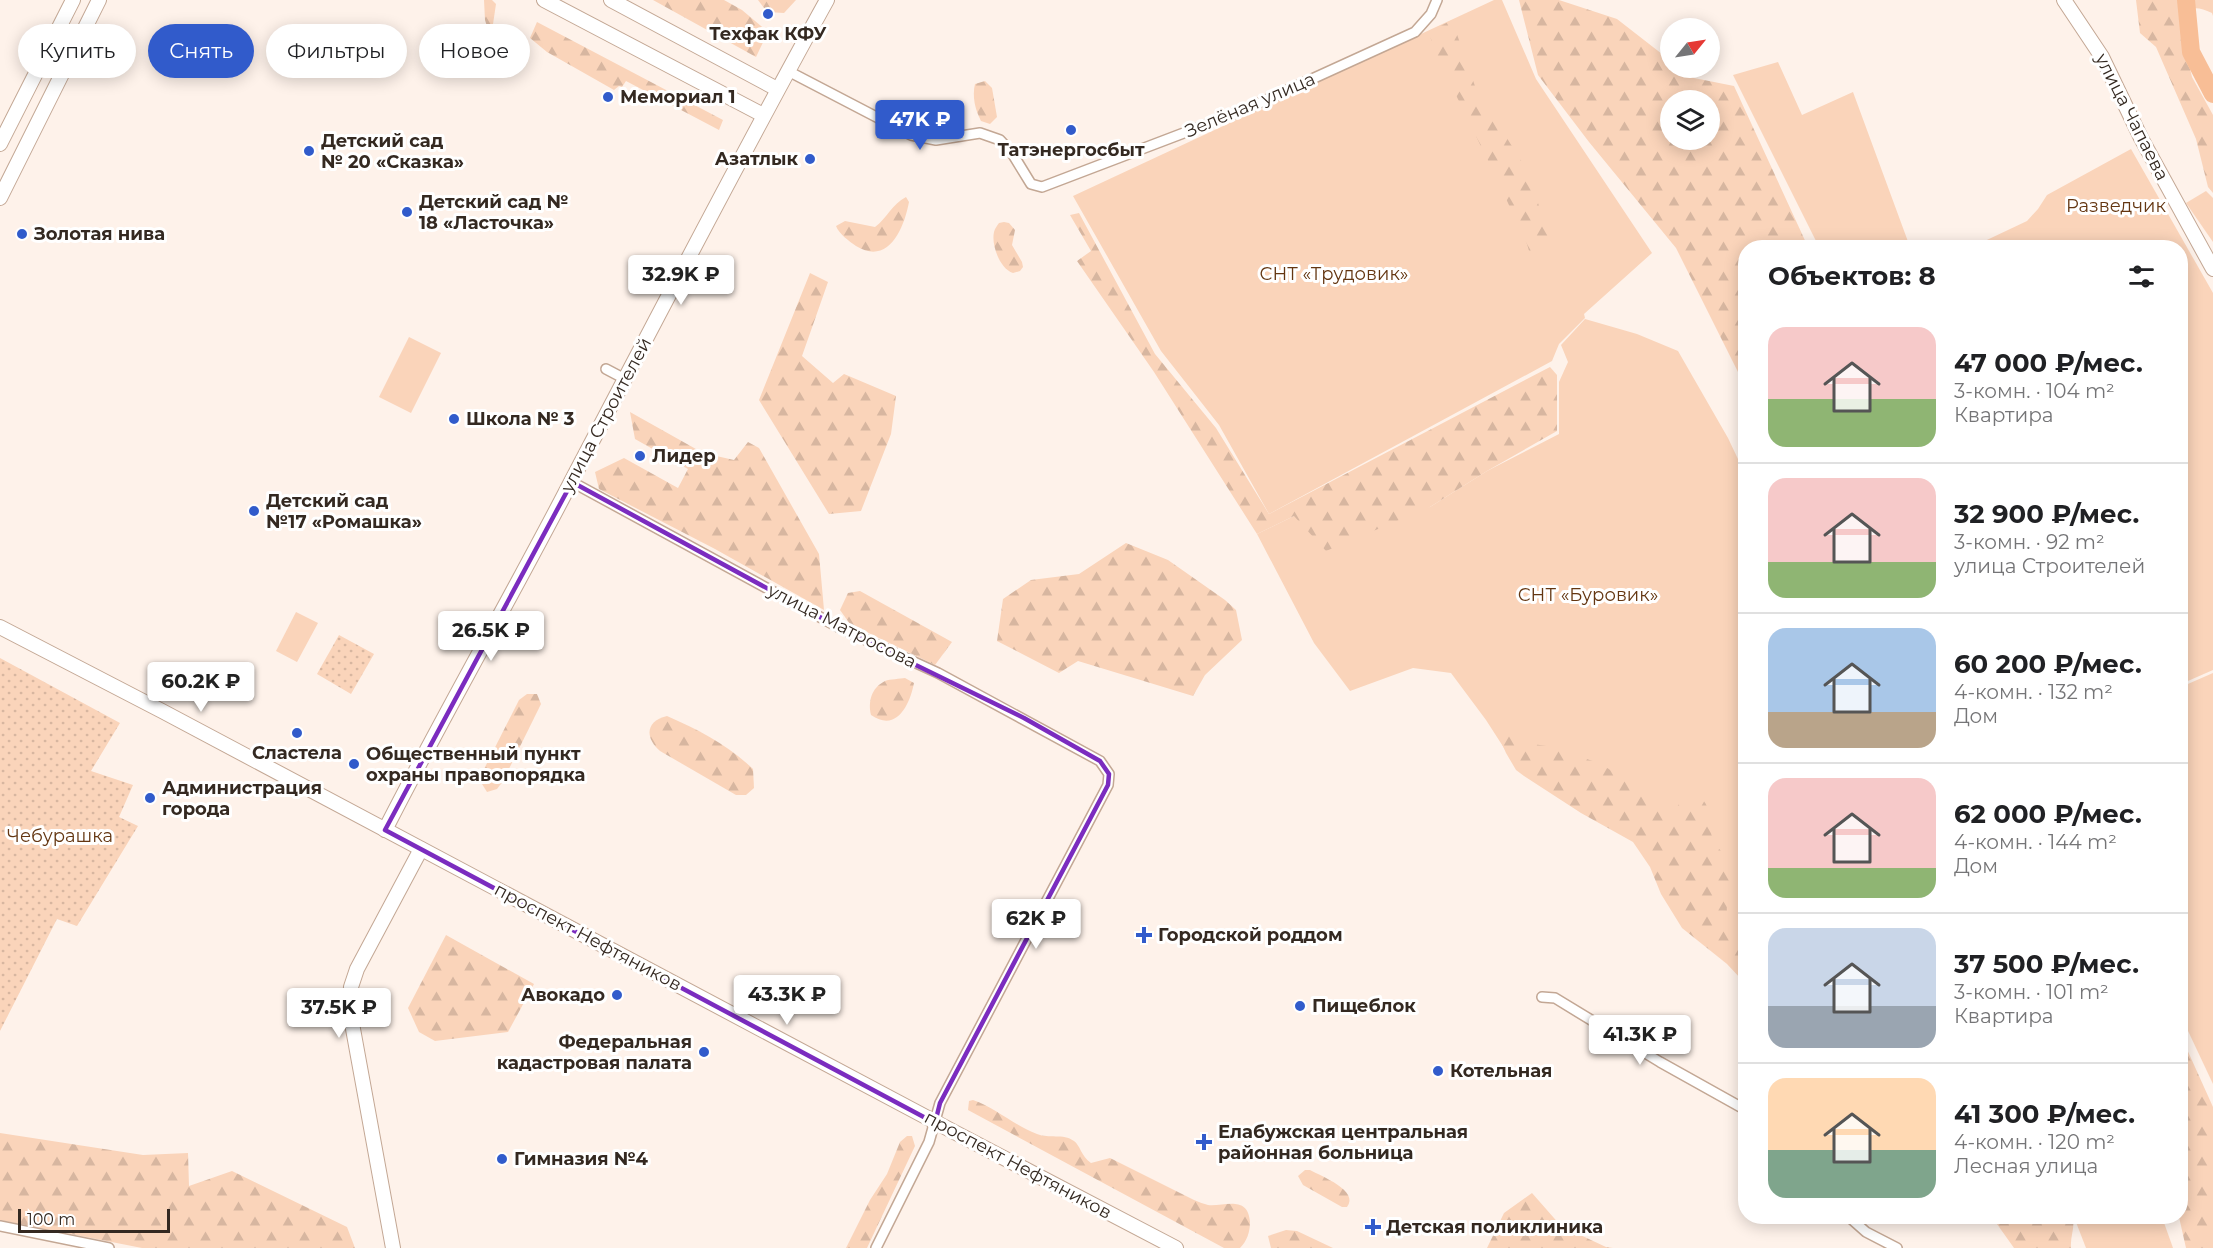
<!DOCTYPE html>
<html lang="ru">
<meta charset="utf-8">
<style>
body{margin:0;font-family:Montserrat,sans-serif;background:#f2f2f2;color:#202124;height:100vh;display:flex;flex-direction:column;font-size:22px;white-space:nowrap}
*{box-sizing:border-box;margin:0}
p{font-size:20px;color:#757577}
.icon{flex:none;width:33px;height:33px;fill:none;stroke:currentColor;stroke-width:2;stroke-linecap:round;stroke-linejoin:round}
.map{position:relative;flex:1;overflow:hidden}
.details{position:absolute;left:1738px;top:240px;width:450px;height:984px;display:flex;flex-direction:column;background:#fff;border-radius:24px;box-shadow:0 3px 15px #0003}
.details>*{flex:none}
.top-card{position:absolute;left:18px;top:24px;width:570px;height:54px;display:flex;gap:12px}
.needle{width:39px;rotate:60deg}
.tools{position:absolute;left:1660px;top:18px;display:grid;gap:12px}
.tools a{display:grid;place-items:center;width:60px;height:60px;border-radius:50%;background:#fff;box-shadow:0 3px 15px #0003;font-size:30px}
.scale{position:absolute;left:18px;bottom:15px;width:152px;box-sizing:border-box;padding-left:6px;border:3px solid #342921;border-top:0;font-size:16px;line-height:21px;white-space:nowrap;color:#342921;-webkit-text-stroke:4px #fff;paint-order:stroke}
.price{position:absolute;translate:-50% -51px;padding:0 14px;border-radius:6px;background:#fff;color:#222;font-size:20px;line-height:39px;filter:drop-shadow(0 2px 3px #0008)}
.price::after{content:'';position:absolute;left:50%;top:36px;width:18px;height:14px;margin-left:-9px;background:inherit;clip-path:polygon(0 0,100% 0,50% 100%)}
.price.on{background:#315bcb;color:#fff}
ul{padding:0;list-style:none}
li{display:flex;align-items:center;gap:18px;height:150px;padding:0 30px}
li+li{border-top:2px solid #e0e0e0}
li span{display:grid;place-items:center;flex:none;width:168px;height:120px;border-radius:18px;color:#555}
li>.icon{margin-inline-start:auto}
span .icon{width:72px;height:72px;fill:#fffc;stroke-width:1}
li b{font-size:26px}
h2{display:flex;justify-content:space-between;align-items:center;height:72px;padding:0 30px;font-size:26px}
.tag{padding:0 21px;border-radius:27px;background:#fff;box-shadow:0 3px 15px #0003;font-size:21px;line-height:54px}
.tag.on{background:#315bcb;color:#fff}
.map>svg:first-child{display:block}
.green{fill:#fad4ba}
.forest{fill:url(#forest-firs);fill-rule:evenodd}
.park{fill:url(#park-dots)}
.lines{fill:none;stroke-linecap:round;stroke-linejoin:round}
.river{stroke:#f8be96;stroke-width:18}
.street-casing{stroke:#c3a794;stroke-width:12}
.secondary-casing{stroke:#c3a794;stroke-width:16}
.street{stroke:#fff;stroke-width:9}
.secondary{stroke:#fff;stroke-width:14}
.marked{fill:none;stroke:#7b2cbf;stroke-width:4.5;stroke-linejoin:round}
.poi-dot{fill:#315bcb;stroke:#fff;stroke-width:2}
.labels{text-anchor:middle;stroke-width:6;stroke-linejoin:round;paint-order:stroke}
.poi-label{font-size:18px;font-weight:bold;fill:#342921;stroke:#fff;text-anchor:start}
.street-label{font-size:18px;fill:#342921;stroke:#fff}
.park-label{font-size:18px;fill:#643611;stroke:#fff}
</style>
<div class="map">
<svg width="2213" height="1248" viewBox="0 0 2213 1248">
<defs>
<pattern id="forest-firs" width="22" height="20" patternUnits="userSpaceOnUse" patternTransform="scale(1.5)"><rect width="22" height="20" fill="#fad4ba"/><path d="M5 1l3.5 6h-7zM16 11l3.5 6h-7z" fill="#d7b6a0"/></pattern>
<pattern id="park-dots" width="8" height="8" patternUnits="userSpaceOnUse" patternTransform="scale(1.5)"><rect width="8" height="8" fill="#fad4ba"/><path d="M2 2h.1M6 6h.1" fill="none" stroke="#d7b6a0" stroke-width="1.8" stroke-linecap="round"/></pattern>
</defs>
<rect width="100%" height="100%" fill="#fef2ea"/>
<!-- green -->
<g class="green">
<path d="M1494 0H1502L1536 79 1652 253 1584 314 1585 318 1559 344 1552 361 1269 514 1219 425 1161 351 1073 196Z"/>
<path d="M1778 62 1802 115 1853 92 1910 247H1819L1733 75Z"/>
<path d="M2131 149 2213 293V670L2181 684V248L1972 247 2027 221 2038 209 2047 195Z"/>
<path d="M2206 191 2213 198V242L2186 203Z"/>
<path d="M1585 319 1637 334 1678 351 1728 438 1746 476V960L1662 849 1515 765 1486 720 1451 673 1413 668 1350 691 1314 643 1257 534 1294 516 1430 507 1487 471 1559 434V382L1568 362 1561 345Z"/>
<path d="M409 337 441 353 411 413 379 397Z"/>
<path d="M296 612 318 623 297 662 276 651Z"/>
<path d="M2213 673V1084L2181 1016V687Z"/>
<path d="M2074 1217H2162L2173 1248H2086Z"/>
</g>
<!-- forest -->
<g class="forest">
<path d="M484 0H492L496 4 493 24 519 36 514 48 489 33 485 20Z"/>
<path d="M653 0H724L742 10 768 32 756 57Z"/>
<path d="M758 0H796L784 13 767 12Z"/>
<path d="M1519 0H1559L1617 19 1671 61V68H1680L1694 78 1734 86 1808 247 1746 248V388L1676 248 1589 142 1538 75ZM1671 100H1710V140H1671Z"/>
<path d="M2136 0H2213V16L2212 13C2199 8 2193 5 2181 15L2182 35 2192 77 2213 115V193L2208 187 2196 139 2156 47 2140 33Z"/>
<path d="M1452 20 1476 89 1527 170 1550 239 1549 248 1532 261 1527 244 1495 175 1434 50 1429 32Z"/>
<path d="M537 22 723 120 719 130 626 81 622 87 619 86 614 90 547 52 530 38Z"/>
<path d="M985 81 992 88 997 117 990 124 981 121C975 109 972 97 975 84Z"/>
<path d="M906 197 909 202C904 229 888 266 856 246 849 241 839 234 836 226L845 221 875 227C887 218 892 204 906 197Z"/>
<path d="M1079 213 1155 354 1216 428 1269 514 1550 367 1557 375V431L1487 471 1430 507 1326 551 1294 516 1257 534 1154 372 1077 261 1091 251 1070 215Z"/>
<path d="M1004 222 1009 223 1015 230 1012 245 1022 262 1023 267 1020 271 1013 273C1000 269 991 245 994 232 995 228 997 226 999 223Z"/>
<path d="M810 273 828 282 802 356 833 383 844 374 896 396 891 434 861 511 829 514 759 400Z"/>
<path d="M630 412 703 453 734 460 748 442 759 448 819 554 824 610 715 549 599 489 595 472 624 458 678 488 688 469 635 439Z"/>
<path d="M1126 543 1168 560 1225 600 1236 610 1242 640 1205 675 1193 696 1078 661 1059 673 997 641 1003 599 1031 580 1079 574Z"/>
<path d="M860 591 952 642 935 665 850 624 840 610 848 593Z"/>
<path d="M905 678 914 683C910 704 897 733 871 715 868 702 871 688 885 681 890 679 900 679 905 678Z"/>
<path d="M527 694H537L541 704 503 781 497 789 487 792 482 784 481 775 519 700Z"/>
<path d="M667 716C699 730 728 745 753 769L754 788 746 795H736L660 751C645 738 645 721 667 716Z"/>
<path d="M1509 728 1519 730 1533 744 1553 747 1601 764 1618 775 1656 810 1666 814 1675 810 1686 794 1696 793C1715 808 1706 820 1713 839 1718 852 1734 860 1734 874 1735 887 1723 903 1728 916 1732 924 1740 931 1744 939 1750 949 1746 969 1746 981L1741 979 1727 964 1682 928 1661 894 1650 867 1633 842 1581 813 1524 776 1516 770 1506 753 1502 744V735Z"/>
<path d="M446 935 534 984 508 1032 435 1041 419 1032 408 1008Z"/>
<path d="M2181 1036 2213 1107V1248H2186L2179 1217 2181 1216Z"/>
<path d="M973 1100C996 1108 1015 1126 1037 1134 1049 1139 1063 1133 1074 1141 1080 1145 1081 1156 1091 1163L1110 1158 1194 1200C1199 1202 1204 1204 1208 1205 1223 1207 1248 1194 1250 1222 1250 1232 1247 1241 1240 1248H1224L968 1110 969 1101Z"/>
<path d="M0 1133 143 1155 188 1153 189 1186 232 1171 347 1227 355 1248H142L0 1220Z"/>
<path d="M907 1136H912L915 1146 867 1248H846L870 1200 887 1174 900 1142Z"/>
<path d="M1305 1170H1310C1321 1176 1360 1191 1347 1207H1342L1303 1185 1298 1176Z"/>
<path d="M1532 1193 1561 1226 1606 1247 1613 1248H1487L1504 1213Z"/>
<path d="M1992 1217H2073C2075 1228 2070 1237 2071 1248H2014Z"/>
<path d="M1286 1230 1297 1231 1333 1248H1271L1268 1236Z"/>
</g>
<!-- park -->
<g class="park">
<path d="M339 635 374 654 351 694 317 674Z"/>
<path d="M0 658 120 723 91 771 133 785 119 817 138 826 77 926 57 919 0 1031Z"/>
</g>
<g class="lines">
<!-- river -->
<path class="river" d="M2186 0 2191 52 2213 94"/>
<!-- street casing -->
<g class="street-casing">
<g id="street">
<path d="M788 71 911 135 936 140 980 133 1000 140 1012 153 1031 184 1042 187 1244 110 1415 32 1431 14 1437 0"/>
<path d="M606 369 625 379"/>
<path d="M572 482 840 628 938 673 1100 761 1109 774 1108 785 940 1103 929 1142 876 1248"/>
<path d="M1542 997 1555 998 1660 1062 1746 1110"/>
<path d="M1848 1216 1866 1232 1897 1248"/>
<path d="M0 1226 109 1248"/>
</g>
</g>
<!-- secondary casing -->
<g class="secondary-casing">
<g id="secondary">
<path d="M544 0 763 115"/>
<path d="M611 0 777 89"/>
<path d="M2064 0 2102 57 2141 138 2213 269"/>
<path d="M0 144 73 0"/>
<path d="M0 198 99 0"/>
<path d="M0 627 162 711 956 1133 1176 1248"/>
<path d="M385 830C445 712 511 598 572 480 656 320 739 159 827 0"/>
<path d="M393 1248 349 1007 351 987 357 969 421 849"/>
</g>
</g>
<!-- street -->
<use href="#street" class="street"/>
<!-- secondary -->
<use href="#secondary" class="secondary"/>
</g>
<!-- marked area -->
<path class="marked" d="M572 482 840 628 1024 718 1100 761 1109 774 1108 785 940 1103 935 1123 385 830Z"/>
<!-- markers -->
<g class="poi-dot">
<circle cx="768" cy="14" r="6"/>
<circle cx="608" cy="97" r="6"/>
<circle cx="1071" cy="130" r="6"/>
<circle cx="309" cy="151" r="6"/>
<circle cx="810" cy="159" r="6"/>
<circle cx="407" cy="212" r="6"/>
<circle cx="22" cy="234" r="6"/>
<circle cx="454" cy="419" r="6"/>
<circle cx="640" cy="456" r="6"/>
<circle cx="254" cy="511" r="6"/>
<circle cx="297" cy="733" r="6"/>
<circle cx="354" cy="764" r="6"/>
<circle cx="150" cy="798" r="6"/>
<path d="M1141 926h6v6h6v6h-6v6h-6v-6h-6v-6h6z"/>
<circle cx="617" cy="995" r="6"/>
<circle cx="1300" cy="1006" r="6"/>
<circle cx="704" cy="1052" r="6"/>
<circle cx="1438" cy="1071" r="6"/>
<path d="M1201 1133h6v6h6v6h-6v6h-6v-6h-6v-6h6z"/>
<circle cx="502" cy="1159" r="6"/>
<path d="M1370 1218h6v6h6v6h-6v6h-6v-6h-6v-6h6z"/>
</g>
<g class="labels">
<!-- poi labels -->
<g class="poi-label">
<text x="768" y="40" text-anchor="middle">Техфак КФУ</text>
<text x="620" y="103">Мемориал 1</text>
<text x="321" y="147">Детский сад<tspan x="321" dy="21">№ 20 «Сказка»</tspan></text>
<text x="1071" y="156" text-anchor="middle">Татэнергосбыт</text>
<text x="798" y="165" text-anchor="end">Азатлык</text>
<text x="419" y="208">Детский сад №<tspan x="419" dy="21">18 «Ласточка»</tspan></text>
<text x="34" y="240">Золотая нива</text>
<text x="466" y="425">Школа № 3</text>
<text x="652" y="462">Лидер</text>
<text x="266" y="507">Детский сад<tspan x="266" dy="21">№17 «Ромашка»</tspan></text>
<text x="297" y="759" text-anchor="middle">Сластела</text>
<text x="366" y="760">Общественный пункт<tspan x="366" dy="21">охраны правопорядка</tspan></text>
<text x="162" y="794">Администрация<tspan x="162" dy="21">города</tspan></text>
<text x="1158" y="941">Городской роддом</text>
<text x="605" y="1001" text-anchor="end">Авокадо</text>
<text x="1312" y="1012">Пищеблок</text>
<text x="692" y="1048" text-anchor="end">Федеральная<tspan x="692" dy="21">кадастровая палата</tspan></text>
<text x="1450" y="1077">Котельная</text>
<text x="1218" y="1138">Елабужская центральная<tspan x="1218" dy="21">районная больница</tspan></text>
<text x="514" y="1165">Гимназия №4</text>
<text x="1386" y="1233">Детская поликлиника</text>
</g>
<!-- street labels -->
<g class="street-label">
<text transform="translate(1250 105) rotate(-23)" y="6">Зелёная улица</text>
<text transform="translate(2132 117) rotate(63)" y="6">улица Чапаева</text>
<text transform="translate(606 415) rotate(-62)" y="6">улица Строителей</text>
<text transform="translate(842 626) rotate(27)" y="6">улица Матросова</text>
<text transform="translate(588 937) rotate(28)" y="6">проспект Нефтяников</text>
<text transform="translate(1018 1165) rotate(28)" y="6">проспект Нефтяников</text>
</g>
<!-- park labels -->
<g class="park-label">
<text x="2116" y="212">Разведчик</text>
<text x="1334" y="280">СНТ «Трудовик»</text>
<text x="1588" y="601">СНТ «Буровик»</text>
<text x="60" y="842">Чебурашка</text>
</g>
</g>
</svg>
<div class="tools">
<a><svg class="needle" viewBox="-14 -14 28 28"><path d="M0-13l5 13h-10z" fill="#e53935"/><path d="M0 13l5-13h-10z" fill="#757577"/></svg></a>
<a><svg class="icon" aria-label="layers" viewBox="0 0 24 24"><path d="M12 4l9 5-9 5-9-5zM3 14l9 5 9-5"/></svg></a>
</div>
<div class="scale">100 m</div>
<b class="price on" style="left:920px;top:151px">47K ₽</b>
<b class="price" style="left:681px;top:306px">32.9K ₽</b>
<b class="price" style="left:491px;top:662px">26.5K ₽</b>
<b class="price" style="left:201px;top:713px">60.2K ₽</b>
<b class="price" style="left:1036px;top:950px">62K ₽</b>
<b class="price" style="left:787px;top:1026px">43.3K ₽</b>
<b class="price" style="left:339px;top:1039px">37.5K ₽</b>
<b class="price" style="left:1640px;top:1066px">41.3K ₽</b>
<div class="top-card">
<a class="tag">Купить</a>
<a class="tag on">Снять</a>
<a class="tag">Фильтры</a>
<a class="tag">Новое</a>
</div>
<section class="details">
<h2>Объектов: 8<svg class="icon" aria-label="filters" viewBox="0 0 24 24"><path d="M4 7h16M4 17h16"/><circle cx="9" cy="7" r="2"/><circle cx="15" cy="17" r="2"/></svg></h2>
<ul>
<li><span style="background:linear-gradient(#f6c9c9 60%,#8fb573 0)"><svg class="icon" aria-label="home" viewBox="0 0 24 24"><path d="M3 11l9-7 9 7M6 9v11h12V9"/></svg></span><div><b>47 000 ₽/мес.</b><p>3-комн. · 104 m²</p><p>Квартира</p></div></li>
<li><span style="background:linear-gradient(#f6c9c9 70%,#8fb573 0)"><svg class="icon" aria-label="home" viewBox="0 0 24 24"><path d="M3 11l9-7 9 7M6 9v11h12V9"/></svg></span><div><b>32 900 ₽/мес.</b><p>3-комн. · 92 m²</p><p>улица Строителей</p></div></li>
<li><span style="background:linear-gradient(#a9c7e8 70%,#b9a48a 0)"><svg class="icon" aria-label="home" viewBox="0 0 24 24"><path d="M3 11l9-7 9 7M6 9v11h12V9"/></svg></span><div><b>60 200 ₽/мес.</b><p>4-комн. · 132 m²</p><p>Дом</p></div></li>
<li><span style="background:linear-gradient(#f6c9c9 75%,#8fb573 0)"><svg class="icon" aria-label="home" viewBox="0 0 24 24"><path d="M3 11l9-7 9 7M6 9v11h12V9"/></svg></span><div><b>62 000 ₽/мес.</b><p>4-комн. · 144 m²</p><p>Дом</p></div></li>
<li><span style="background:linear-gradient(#c9d6e8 65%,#9aa5b1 0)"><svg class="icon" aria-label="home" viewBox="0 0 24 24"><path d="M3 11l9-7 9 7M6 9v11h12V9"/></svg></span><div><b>37 500 ₽/мес.</b><p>3-комн. · 101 m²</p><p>Квартира</p></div></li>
<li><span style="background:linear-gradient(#ffd9b3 60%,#7fa58c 0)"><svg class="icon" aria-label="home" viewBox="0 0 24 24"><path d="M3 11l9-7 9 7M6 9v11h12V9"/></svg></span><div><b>41 300 ₽/мес.</b><p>4-комн. · 120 m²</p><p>Лесная улица</p></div></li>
</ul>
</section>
</div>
